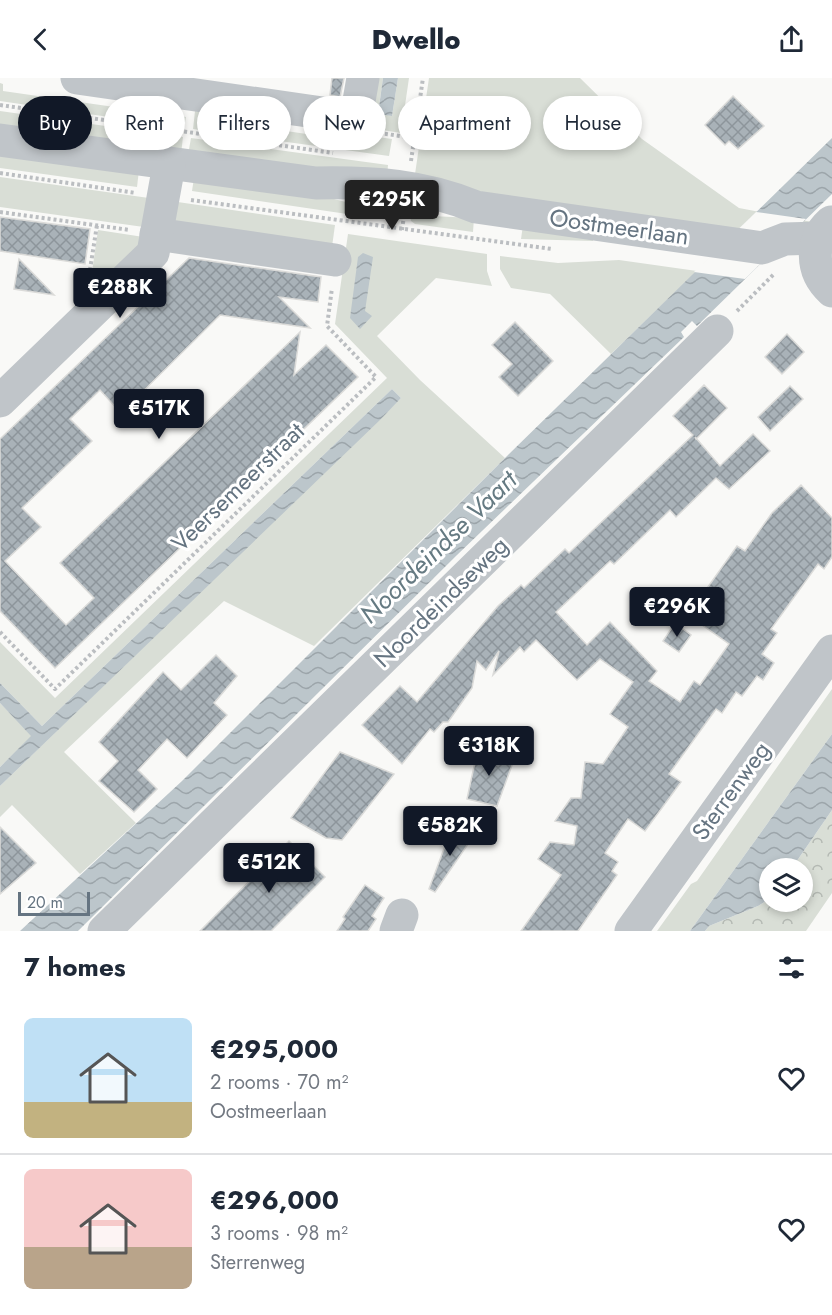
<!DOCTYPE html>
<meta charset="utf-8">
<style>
body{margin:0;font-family:Jost,sans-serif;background:#f2f2f3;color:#1f2937;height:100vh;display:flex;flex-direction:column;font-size:22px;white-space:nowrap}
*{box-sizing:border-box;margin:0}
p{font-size:20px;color:#747a83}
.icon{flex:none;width:33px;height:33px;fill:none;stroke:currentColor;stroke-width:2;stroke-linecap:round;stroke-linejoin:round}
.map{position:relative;height:853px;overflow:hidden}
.panel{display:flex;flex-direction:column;background:#fff;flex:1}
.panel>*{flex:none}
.guide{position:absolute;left:18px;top:18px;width:796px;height:54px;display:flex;gap:12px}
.fabs{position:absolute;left:759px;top:780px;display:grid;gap:12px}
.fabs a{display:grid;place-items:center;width:54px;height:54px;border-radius:50%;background:#fff;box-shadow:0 3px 9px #0003;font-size:30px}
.scale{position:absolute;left:18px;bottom:15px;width:72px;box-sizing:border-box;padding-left:6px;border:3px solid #657481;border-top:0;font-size:16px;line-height:21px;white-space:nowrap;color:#657481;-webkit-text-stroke:4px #fff;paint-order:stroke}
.price{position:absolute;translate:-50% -51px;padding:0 14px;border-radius:6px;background:#111827;color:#fff;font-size:20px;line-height:39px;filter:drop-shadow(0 2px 3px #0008)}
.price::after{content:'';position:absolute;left:50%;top:36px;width:18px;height:14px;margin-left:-9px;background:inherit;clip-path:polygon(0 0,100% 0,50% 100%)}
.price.active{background:#222;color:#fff}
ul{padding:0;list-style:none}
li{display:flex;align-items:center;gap:18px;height:150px;padding:0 24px}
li+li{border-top:2px solid #e0e1e3}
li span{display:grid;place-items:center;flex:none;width:168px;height:120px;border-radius:9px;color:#555}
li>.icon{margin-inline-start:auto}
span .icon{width:72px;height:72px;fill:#fffc;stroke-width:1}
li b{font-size:26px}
h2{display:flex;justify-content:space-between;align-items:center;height:72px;padding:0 24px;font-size:26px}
.pill{padding:0 21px;border-radius:27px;background:#fff;box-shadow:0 3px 9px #0003;font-size:21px;line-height:54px}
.pill.active{background:#111827;color:#fff}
header{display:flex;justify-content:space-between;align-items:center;height:78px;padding:0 24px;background:#fff;font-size:27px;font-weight:800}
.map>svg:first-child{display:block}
.grass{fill:#d9ded6}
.forest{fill:url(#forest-crowns)}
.water{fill:url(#water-waves)}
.pier{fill:#f9f9f7}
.building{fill:url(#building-cross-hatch);stroke:#dbdbd9;stroke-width:1.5}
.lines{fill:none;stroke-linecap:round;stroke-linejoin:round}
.path{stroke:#bbbec1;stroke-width:4;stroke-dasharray:3 3;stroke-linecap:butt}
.minor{stroke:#c0c5c9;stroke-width:33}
.labels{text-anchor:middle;stroke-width:6;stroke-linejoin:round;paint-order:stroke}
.street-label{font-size:24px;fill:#657481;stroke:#fff}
.water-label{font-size:26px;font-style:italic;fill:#657a82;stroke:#fff}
</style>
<header><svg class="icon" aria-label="back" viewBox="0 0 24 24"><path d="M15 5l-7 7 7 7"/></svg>Dwello<svg class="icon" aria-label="share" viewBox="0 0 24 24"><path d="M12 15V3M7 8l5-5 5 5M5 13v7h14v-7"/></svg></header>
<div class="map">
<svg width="832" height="853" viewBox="0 0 832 853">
<defs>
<pattern id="forest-crowns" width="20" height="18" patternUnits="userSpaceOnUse" patternTransform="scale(1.5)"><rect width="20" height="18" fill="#d9ded6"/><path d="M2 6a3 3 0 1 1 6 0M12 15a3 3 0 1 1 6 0" fill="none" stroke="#b4b9b3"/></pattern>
<pattern id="water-waves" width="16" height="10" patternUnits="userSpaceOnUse" patternTransform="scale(1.5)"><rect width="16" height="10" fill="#bcc6cb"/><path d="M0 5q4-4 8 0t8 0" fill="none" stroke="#9ca5aa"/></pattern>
<pattern id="building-cross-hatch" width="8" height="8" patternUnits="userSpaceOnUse" patternTransform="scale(1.5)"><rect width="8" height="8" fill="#a9b2b8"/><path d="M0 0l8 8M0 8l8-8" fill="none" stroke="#8d959b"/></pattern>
</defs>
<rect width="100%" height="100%" fill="#f9f9f7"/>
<!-- grass -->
<g class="grass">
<path d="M370 0H383L378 35 392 38 398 0H409L401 55 363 49Z"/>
<path d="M429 0H580L642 61 739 130 812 144 737 152 674 145 414 103Z"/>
<path d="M0 5 3 6V13L163 36 165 29 173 30V37L186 39 184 50 0 23Z"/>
<path d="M0 33 183 59 181 76 0 51Z"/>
<path d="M195 33 206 34 205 41 327 59 329 52 392 61 389 78 193 51Z"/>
<path d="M191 60 388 87 387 99 188 77Z"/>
<path d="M0 73 139 92 137 109 0 90Z"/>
<path d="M0 99 156 121 151 150 0 129Z"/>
<path d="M194 100 334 121 382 133 381 141 192 113Z"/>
<path d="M171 123 335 147 331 176 166 153Z"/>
<path d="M410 137 474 140 473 154 415 146 411 143Z"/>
<path d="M523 147 594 157 593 163 521 161Z"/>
<path d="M98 152 150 160 93 211 90 208Z"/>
<path d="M348 156 487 176V193L492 208 436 200 377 258 420 302 505 380 314 568 224 523 64 674 136 745 80 796 12 727 0 739V708L401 320 392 311 42 648 0 605V564L55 620 387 300 335 246Z"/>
<path d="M500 178 558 185 619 182 697 193 611 276 550 216 511 210 500 191Z"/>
<path d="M832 611V656L690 853H657L691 806 697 803Z"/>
<path d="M0 625 32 658 0 689Z"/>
</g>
<!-- forest -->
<path class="forest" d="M832 732V815L806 853H705L709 848 758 828 769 821 770 824H802V790H792Z"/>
<!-- water -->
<g class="water">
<path d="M383 0H398L392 38 378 36Z"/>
<path d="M832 60V116L697 248 692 243 681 254 684 259 457 477 78 853H20L182 703 505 380Z"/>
<path d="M363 175 373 179 365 233 372 238 360 251 350 240 358 179Z"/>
<path d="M392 311 401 320 381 341 0 708V689L31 658 0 625V605L42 648Z"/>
<path d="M832 656V732L792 790H770L769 821 758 828 709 848 705 853H690Z"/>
</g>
<!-- pier -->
<path class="pier" d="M756 134 806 141 745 201 694 194Z"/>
<!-- building -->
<g class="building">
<path d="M332 0H344L340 19 330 17Z"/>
<path d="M733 18 764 48 738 71 729 63 725 67 705 47Z"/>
<path d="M0 139 90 151 85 186 0 173Z"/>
<path d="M189 180 321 199 318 224 279 219 310 250 220 237 121 335 100 312 70 341 92 363 22 430 41 449 5 483 66 547 94 520 60 485 300 254 294 297 326 267 358 299 55 590 0 533V361Z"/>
<path d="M19 181 54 217 14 211Z"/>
<path d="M515 244 553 283 518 318 499 299 512 286 492 267Z"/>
<path d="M787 256 804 274 782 296 765 279Z"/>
<path d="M704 307 727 330 696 361 695 359 720 388 753 356 770 373 729 411 716 400 676 439 670 432 614 486 610 483 556 534 587 567 610 544 657 593 649 603 680 624 694 603 700 607 729 566 688 537 737 468 745 473 772 435 801 407 832 440V479L824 491 818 486 771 551 777 555 762 576 774 585 763 602 757 598 742 618 736 614 722 635 716 631 669 696 681 704 645 753 628 741 605 775 618 784 612 793 617 797 578 853H521L561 797 538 781 550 764 574 767 577 748 555 743 571 720H581L585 684 603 686 628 649 610 636 633 604 600 581 577 602 536 562 524 574 520 569 493 597 499 573 486 592 477 583 472 610 448 644H443L434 654 430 651 402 686 362 647 400 608 417 624 498 528 521 507 524 510 565 471 569 475 693 357 673 338Z"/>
<path d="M790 308 803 321 770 353 758 339Z"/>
<path d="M675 545 691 557 679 574 663 563Z"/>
<path d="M216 577 237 598 214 625 227 637 187 680 167 661 138 692 157 711 134 734 99 703 118 683 99 664 163 594 181 612Z"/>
<path d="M478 670 515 679 497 728 467 721Z"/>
<path d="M340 674 394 696 342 762 326 760 291 740Z"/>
<path d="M0 749 36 785 0 816Z"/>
<path d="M454 754 475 756 435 814 429 811 445 768Z"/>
<path d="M289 763 325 799 271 853H200Z"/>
<path d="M365 807 384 820 372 838 376 841 368 853H337L345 841 343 839Z"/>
</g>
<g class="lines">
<!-- path -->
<g class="path">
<path d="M0 27 333 75"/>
<path d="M373 54 414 60"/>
<path d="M411 83 423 0"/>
<path d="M0 95 136 115"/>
<path d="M191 122 552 171"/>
<path d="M0 134 130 152"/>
<path d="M402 152 404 138"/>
<path d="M89 198 97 147"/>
<path d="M737 233 774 196"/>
<path d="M0 554 55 611 376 299 327 248 332 210"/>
</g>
<!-- minor -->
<g class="minor">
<path d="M77 0 350 39 359 23 363 0"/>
<path d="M0 62 316 105C373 104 423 107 476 129L762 170 785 161 819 160"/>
<path d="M831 144C810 163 810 193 832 213"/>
<path d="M156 156 335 182"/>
<path d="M0 323 153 175 169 87"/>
<path d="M104 853 717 253"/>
<path d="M396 853 402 837"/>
<path d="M631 853 832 573"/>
</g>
</g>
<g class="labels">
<!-- street labels -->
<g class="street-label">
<text transform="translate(619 149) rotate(8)" y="8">Oostmeerlaan</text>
<text transform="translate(238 409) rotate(-44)" y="8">Veersemeerstraat</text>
<text transform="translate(441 524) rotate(-44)" y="8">Noordeindseweg</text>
<text transform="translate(731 713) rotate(-54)" y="8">Sterrenweg</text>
</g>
<!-- water labels -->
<g class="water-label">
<text transform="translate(438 469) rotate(-44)" y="9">Noordeindse Vaart</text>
</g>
</g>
</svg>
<div class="fabs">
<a><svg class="icon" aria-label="layers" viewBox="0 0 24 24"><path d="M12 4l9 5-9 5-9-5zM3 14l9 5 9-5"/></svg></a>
</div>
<div class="scale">20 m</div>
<b class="price active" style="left:392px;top:153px">€295K</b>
<b class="price" style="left:120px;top:241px">€288K</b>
<b class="price" style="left:159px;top:362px">€517K</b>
<b class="price" style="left:677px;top:560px">€296K</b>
<b class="price" style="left:489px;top:699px">€318K</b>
<b class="price" style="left:450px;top:779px">€582K</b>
<b class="price" style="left:269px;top:816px">€512K</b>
<div class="guide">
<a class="pill active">Buy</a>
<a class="pill">Rent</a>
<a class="pill">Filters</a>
<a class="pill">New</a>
<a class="pill">Apartment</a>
<a class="pill">House</a>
</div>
</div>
<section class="panel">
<h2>7 homes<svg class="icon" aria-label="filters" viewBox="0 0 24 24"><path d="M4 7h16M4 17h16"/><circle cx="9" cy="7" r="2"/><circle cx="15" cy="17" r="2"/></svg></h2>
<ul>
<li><span style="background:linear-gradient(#bfe0f5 70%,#c2b280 0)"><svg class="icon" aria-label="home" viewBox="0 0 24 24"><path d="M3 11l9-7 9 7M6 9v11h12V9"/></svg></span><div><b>€295,000</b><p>2 rooms · 70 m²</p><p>Oostmeerlaan</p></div><svg class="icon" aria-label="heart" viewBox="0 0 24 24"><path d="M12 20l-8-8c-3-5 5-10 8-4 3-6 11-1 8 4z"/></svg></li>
<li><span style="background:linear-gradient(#f6c9c9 65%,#b9a48a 0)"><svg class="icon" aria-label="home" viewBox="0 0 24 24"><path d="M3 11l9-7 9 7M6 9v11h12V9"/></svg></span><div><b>€296,000</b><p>3 rooms · 98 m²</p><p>Sterrenweg</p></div><svg class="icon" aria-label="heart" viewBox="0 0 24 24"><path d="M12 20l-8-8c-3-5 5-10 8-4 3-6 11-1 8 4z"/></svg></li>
</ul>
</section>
